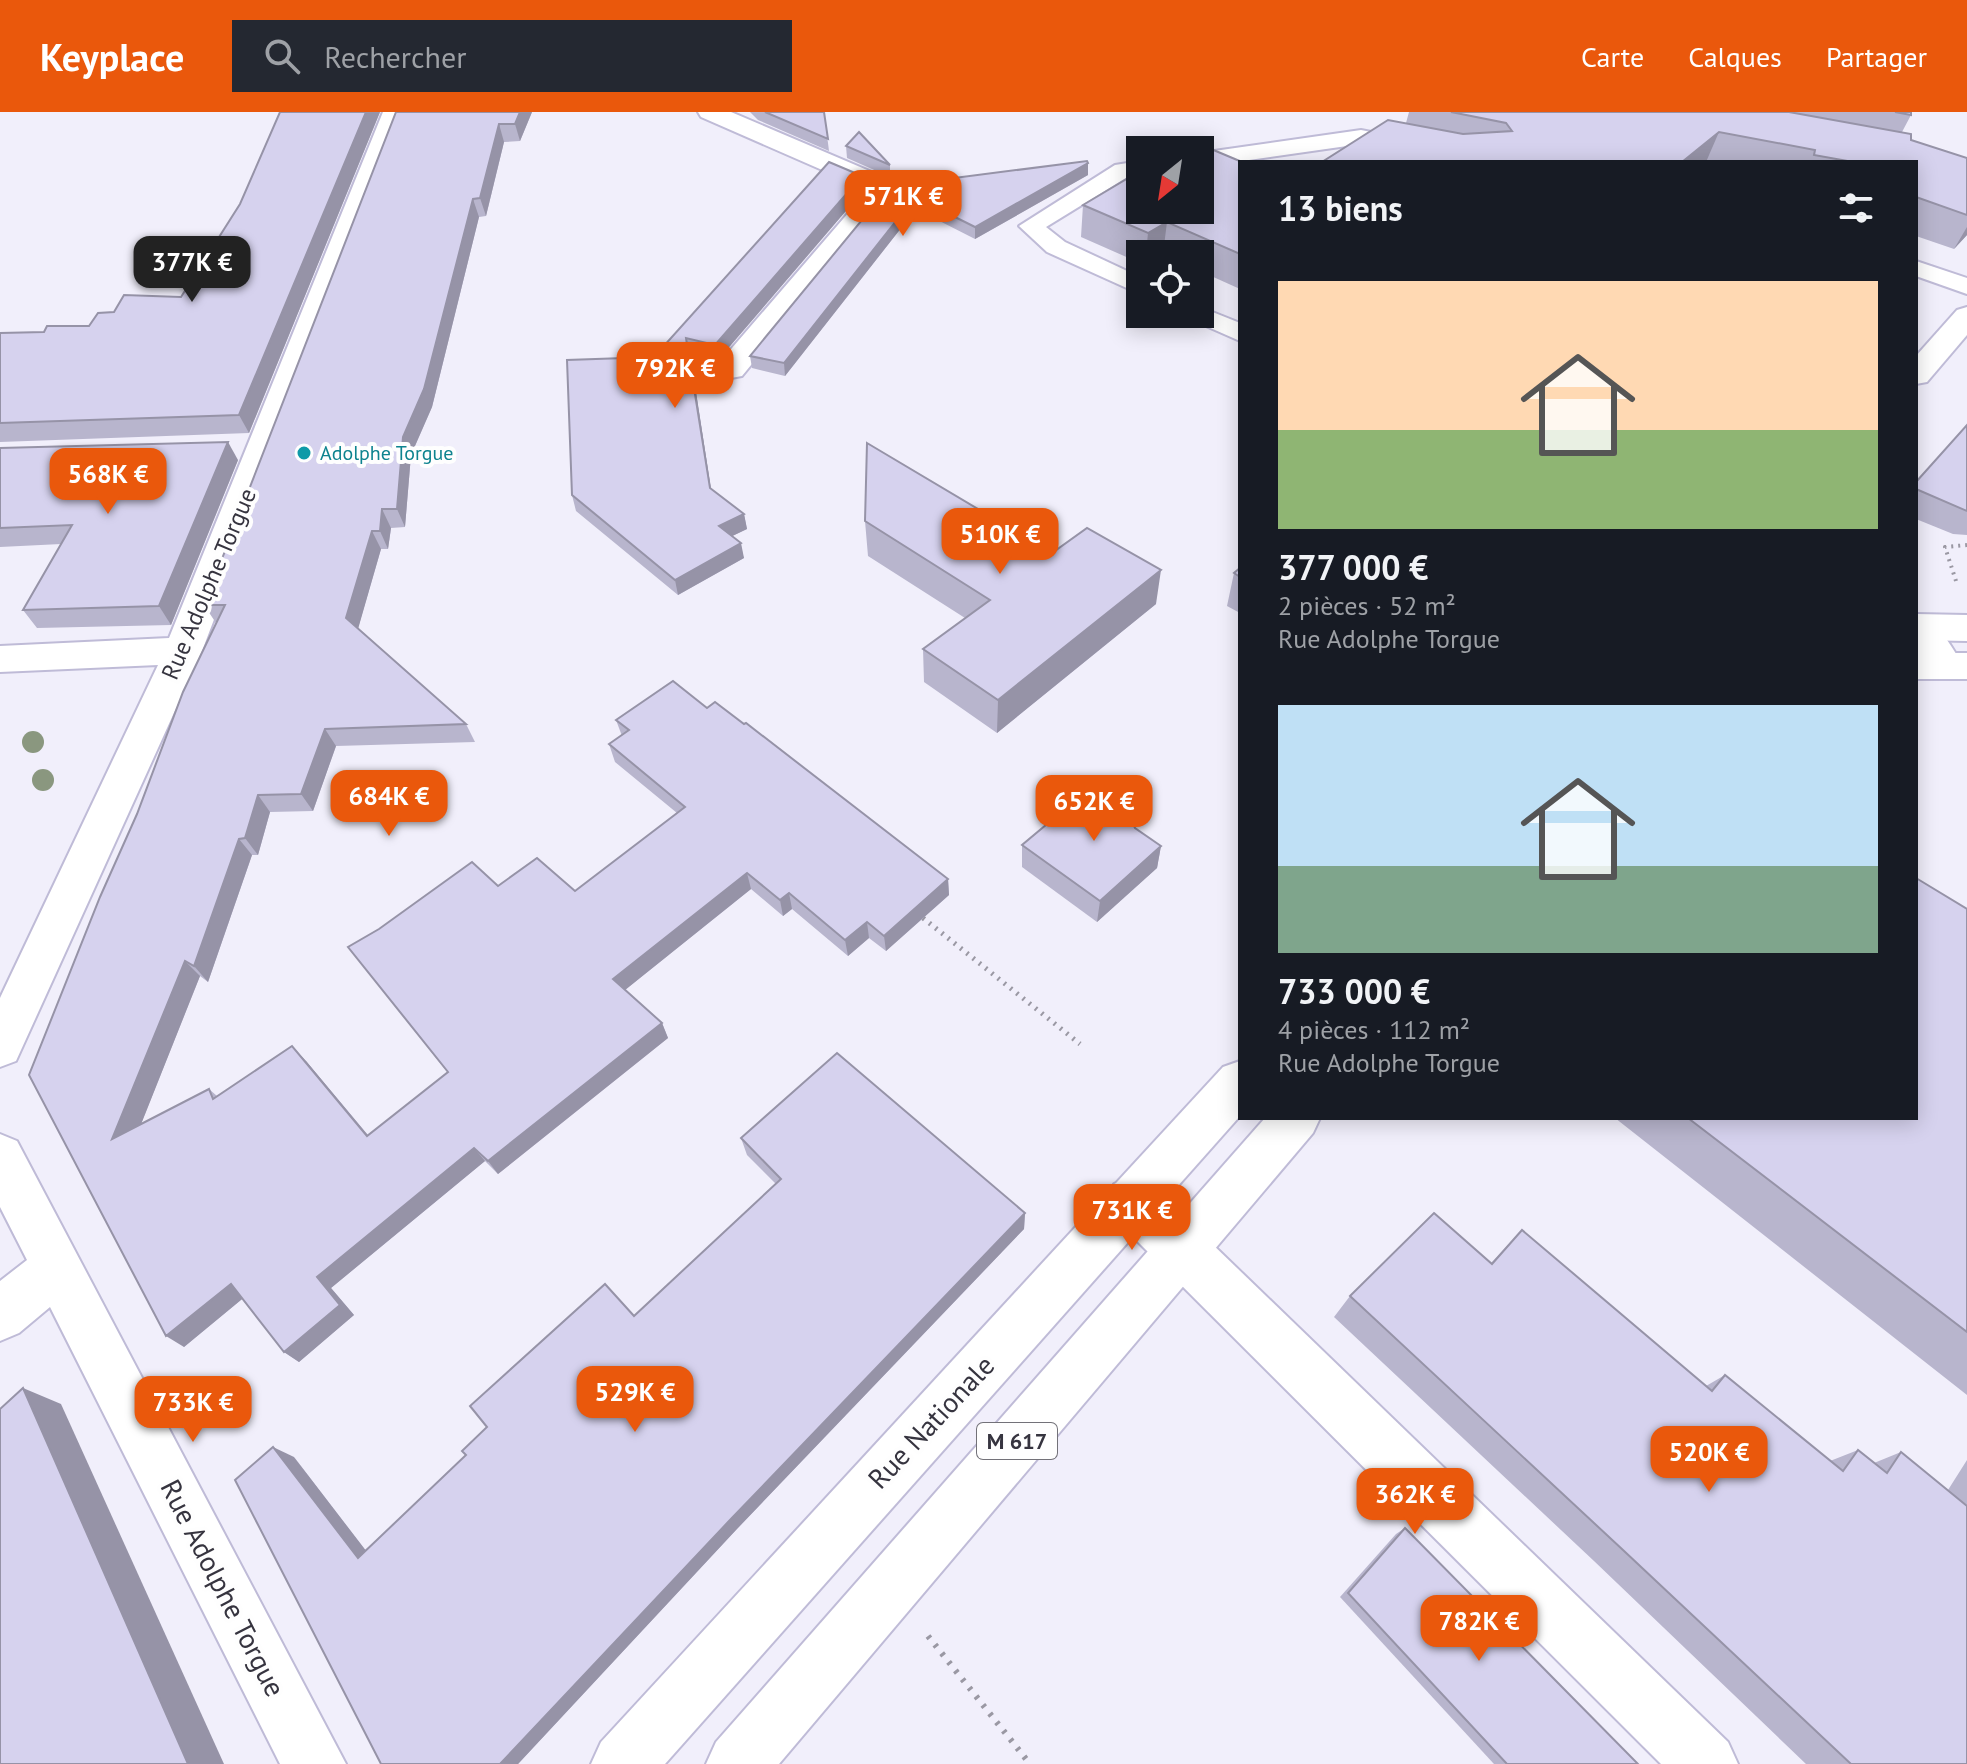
<!DOCTYPE html>
<html lang="fr">
<meta charset="utf-8">
<style>
body{margin:0;font-family:"PT Sans",sans-serif;background:#242831;color:#f1f3f6;height:100vh;display:flex;flex-direction:column;font-size:30px;white-space:nowrap}
*{box-sizing:border-box;margin:0}
p{font-size:26px;color:#9ea1a6}
.icon{flex:none;width:44px;height:44px;fill:none;stroke:currentColor;stroke-width:2;stroke-linecap:round;stroke-linejoin:round}
.map{position:relative;flex:1;overflow:hidden}
.details{position:absolute;left:1238px;top:48px;width:680px;height:960px;display:flex;flex-direction:column;background:#171b24;border-radius:0px;box-shadow:0 4px 20px #0003}
.details>*{flex:none}
.needle{width:52px;rotate:210deg}
.fabs{position:absolute;left:1126px;top:24px;display:grid;gap:16px}
.fabs a{display:grid;place-items:center;width:88px;height:88px;border-radius:0px;background:#171b24;box-shadow:0 4px 20px #0003;font-size:40px}
.price{position:absolute;translate:-50% -68px;padding:0 18px;border-radius:16px;background:#ea580c;color:#fff;font-size:26px;line-height:52px;filter:drop-shadow(0 2px 4px #0008)}
.price::after{content:'';position:absolute;left:50%;top:48px;width:24px;height:18px;margin-left:-12px;background:inherit;clip-path:polygon(0 0,100% 0,50% 100%)}
.price.current{background:#222;color:#fff}
ul{padding:0;list-style:none}
li{display:grid;align-content:center;gap:16px;height:424px;padding:0 40px}
li span{display:grid;place-items:center;height:248px;border-radius:0px;color:#555}
li>.icon{margin-inline-start:auto}
span .icon{width:144px;height:144px;fill:#fffc;stroke-width:1}
li b{font-size:34px}
h2{display:flex;justify-content:space-between;align-items:center;height:96px;padding:0 40px;font-size:34px}
header{display:flex;align-items:center;gap:48px;box-sizing:border-box;height:112px;padding:0 40px;background:#ea580c;color:#fff}
header strong{font-size:38px}
nav{display:flex;gap:44px;margin-inline-start:auto;font-size:28px}
.search{width:560px;height:72px;background:#242831;display:flex;align-items:center;gap:20px;box-sizing:border-box;padding:0 28px;border-radius:0px;color:#9ea1a6;font-size:30px}
.map>svg:first-child{display:block}
.lines{fill:none;stroke-linecap:round;stroke-linejoin:round}
.service-casing{stroke:#bfbbd7;stroke-width:4}
.minor-casing{stroke:#bfbbd7;stroke-width:4}
.primary-casing{stroke:#bfbbd7;stroke-width:4}
.path-far2{stroke:#9a98a3;stroke-width:4;stroke-dasharray:2 5;stroke-linecap:butt}
.path-far1{stroke:#9a98a3;stroke-width:5;stroke-dasharray:2 6;stroke-linecap:butt}
.path{stroke:#9a98a3;stroke-width:6;stroke-dasharray:3 8;stroke-linecap:butt}
.service{fill:#fff;fill-rule:evenodd}
.minor{fill:#fff;fill-rule:evenodd}
.primary{fill:#fff;fill-rule:evenodd}
.tree{fill:#8a977f}
.wall{fill:#b8b5cd}
.shaded-wall{fill:#9693a7}
.building{fill:#d6d2ee;stroke:#9693a7;stroke-width:2}
.culture-dot{fill:#0f9aa8;stroke:#fefefe;stroke-width:3}
.labels{text-anchor:middle;stroke-width:8;stroke-linejoin:round;paint-order:stroke}
.far-culture-label{font-size:20px;fill:#0d838f;stroke:#fefefe;text-anchor:start}
.shield{fill:#fefefe;stroke:#727178;stroke-width:2}
.shield-label{font-size:22px;font-weight:bold;fill:#36343f}
.street-label{font-size:24px;fill:#36343f;stroke:#fefefe}
.near-street-label{font-size:28px;fill:#36343f;stroke:#fefefe}
</style>
<header>
<strong>Keyplace</strong>
<div class="search"><svg class="icon" aria-label="search" viewBox="0 0 24 24"><circle cx="10" cy="10" r="6"/><path d="M15 15l6 6"/></svg>Rechercher</div>
<nav><a>Carte</a><a>Calques</a><a>Partager</a></nav>
</header>
<div class="map">
<svg width="1967" height="1652" viewBox="0 0 1967 1652">
<rect width="100%" height="100%" fill="#f1effb"/>
<g class="lines">
<!-- service casing -->
<g class="service-casing">
<g id="service">
<path d="M1361 18 1488 43 1496 45 1499 50H1454L1361 32 1200 55V41Z"/>
<path d="M1140 49V63L1129 64 1046 115 1065 130 1140 165V182L1047 140 1019 114 1115 53Z"/>
<path d="M1916 149 1967 166V182L1916 164Z"/>
<path d="M1200 195 1240 211V229L1190 207 1186 202H1200Z"/>
</g>
</g>
<!-- minor casing -->
<g class="minor-casing">
<g id="minor">
<path d="M383 0H407L202 539 16 949 0 955V886L158 553 0 560V534L169 526Z"/>
<path d="M698 0H731L893 69 897 75 742 264 731 266 720 264 716 257 720 250 868 78 701 5Z"/>
<path d="M1967 195V223L1927 270 1916 272V244L1957 198Z"/>
<path d="M1916 502C1937 508 1951 533 1962 552L1956 561C1913 574 1916 532 1916 502Z"/>
<path d="M0 1022 17 1029 346 1652H280L50 1195 19 1221 0 1229V1169L27 1148 0 1095Z"/>
<path d="M1132 1065 1150 1072 1728 1630 1738 1652H1661L1114 1106 1107 1089 1114 1072Z"/>
</g>
</g>
<!-- primary casing -->
<g class="primary-casing">
<g id="primary">
<path d="M1916 502 1967 503V529L1916 528Z"/>
<rect x="1916" y="541" width="51" height="26"/>
<path d="M1240 949V1004L665 1652H591L601 1630 1223 955Z"/>
<path d="M1265 1006H1320L1313 1021 779 1652H706L716 1630Z"/>
</g>
</g>
<!-- path-far2 -->
<path class="path-far2" d="M1956 469 1945 435 1967 433"/>
<!-- path-far1 -->
<path class="path-far1" d="M923 806 1080 932"/>
<!-- path -->
<path class="path" d="M928 1524 1030 1652"/>
<!-- service -->
<use href="#service" class="service"/>
<!-- minor -->
<use href="#minor" class="minor"/>
<!-- primary -->
<use href="#primary" class="primary"/>
</g>
<!-- trees -->
<g class="tree">
<circle cx="33" cy="630" r="11"/>
<circle cx="43" cy="668" r="11"/>
</g>
<!-- wall -->
<g class="wall">
<path d="M280 0H380L249 321 0 330V221L44 220 89 214 114 200 181 185 240 92Z"/>
<path d="M396 0H532L520 29 504 30 486 104 479 105 432 295 411 343 405 415 391 416 388 437H381L358 516 466 612 475 630 336 634 313 699 270 700 258 743H252L208 870 200 864 141 1012 209 977 217 984 306 949 368 1023 448 961 348 835 498 774 575 779 677 701 615 650 609 632 622 624 616 608 707 596 948 767 949 783 886 839 869 826 848 844 792 797 783 804 751 777 625 878 662 911 668 926 498 1062 485 1049 331 1176 354 1203 299 1250 284 1240 242 1187 184 1235 29 963 216 511 204 493Z"/>
<path d="M750 0H824L829 39 758 8Z"/>
<path d="M1409 0H1911V3L1902 20 1911 28 1967 46V123L1954 137 1916 124V50H1322L1406 11Z"/>
<path d="M846 34 890 53V65L847 46Z"/>
<path d="M1240 50V177L1200 159V142H1140V151L1081 125 1083 93Z"/>
<path d="M1088 63 975 127 916 97 785 264 752 256 750 244 908 72Z"/>
<path d="M863 79 718 248 690 241 711 377 744 402 747 417 732 424 744 446 678 483 576 399 572 383 654 245Z"/>
<path d="M1967 313V423L1953 422 1916 407V370Z"/>
<path d="M0 336 238 348 171 513 37 516 23 498 61 432 0 435Z"/>
<path d="M865 409 1052 441 1156 492 997 621 924 570 923 537 965 506 868 444Z"/>
<path d="M1240 456V501L1227 494 1234 461Z"/>
<path d="M1079 697 1135 716 1161 734 1157 756 1097 810 1022 755V733Z"/>
<path d="M1967 797V1283L1615 1006H1916Z"/>
<path d="M741 1026 1025 1101 1024 1117 736 1418 518 1652 294 1345 365 1438 634 1204 776 1072 747 1043Z"/>
<path d="M1522 1118 1706 1274 1725 1263 1830 1349 1858 1338 1874 1351 1901 1340 1948 1378 1967 1348V1652H1806L1594 1449 1334 1205 1350 1184 1491 1151Z"/>
<path d="M1405 1416 1638 1652H1494L1340 1485 1396 1422Z"/>
</g>
<!-- shaded-wall -->
<g class="shaded-wall">
<path d="M366 0H380L249 321 239 303Z"/>
<path d="M520 0H532L520 29 515 12Z"/>
<path d="M499 12 504 30 486 104 480 86Z"/>
<path d="M1719 20 1706 50H1682Z"/>
<path d="M1088 51V63L975 127V115Z"/>
<path d="M862 64 863 79 718 248 715 233Z"/>
<path d="M915 85 916 97 785 264 784 251Z"/>
<path d="M473 87 479 105 432 295 411 343 405 415 397 397 403 325Z"/>
<path d="M1167 110 1163 142H1146L1148 121Z"/>
<path d="M1967 115V123L1954 137Z"/>
<path d="M686 226 690 241 713 391 710 376Z"/>
<path d="M228 330 238 348 171 513 159 494Z"/>
<path d="M382 397 391 416 388 437 380 419Z"/>
<path d="M744 402 747 417 722 429 719 414Z"/>
<path d="M372 419 381 437 356 524 346 506Z"/>
<path d="M741 431 744 446 678 483 675 468Z"/>
<path d="M1161 458 1156 492 997 621 998 588Z"/>
<path d="M325 617 336 634 313 699 301 682Z"/>
<path d="M258 683 270 700 258 743 245 726Z"/>
<path d="M239 727 252 743 208 870 194 854Z"/>
<path d="M1161 734 1157 756 1097 810 1100 789Z"/>
<path d="M747 761 751 777 620 882 613 867Z"/>
<path d="M948 767 949 783 886 839 884 824Z"/>
<path d="M789 781 792 797 783 804 780 788Z"/>
<path d="M867 810 869 826 848 844 845 828Z"/>
<path d="M185 849 200 864 130 1040 112 1027Z"/>
<path d="M662 911 668 926 498 1062 488 1049Z"/>
<path d="M292 934 306 949 379 1037 367 1024Z"/>
<path d="M474 1036 485 1049 331 1176 354 1203 299 1250 284 1240 317 1165Z"/>
<path d="M1025 1101 1024 1117 736 1418 518 1652H500L729 1409Z"/>
<path d="M231 1172 247 1183 184 1235 166 1224Z"/>
<path d="M23 1276 61 1292 224 1652H188Z"/>
<path d="M273 1335 294 1345 377 1453 358 1446Z"/>
</g>
<!-- building -->
<g class="building">
<path d="M280 0H366L239 303 0 311V221L44 220 47 214H89L98 201 114 200 124 183 181 185 240 92Z"/>
<path d="M396 0H520L515 12H499L480 86 473 87 424 277 403 325 397 397H382L380 419H372L346 506 466 612 325 617 301 682 258 683 245 726 239 727 194 854 185 849 112 1027 209 977 213 987 292 934 367 1024 448 960 348 835 379 817 472 750 498 774 537 746 575 779 685 695 609 632 629 618 616 608 673 569 707 596 715 590 744 612 746 611 948 767 884 824 867 810 845 828 789 781 780 788 747 761 613 867 662 911 488 1049 474 1036 317 1165 340 1193 284 1240 231 1172 166 1224 29 963 100 785 137 702 183 580 225 493H204Z"/>
<path d="M765 0H824L828 27Z"/>
<path d="M1451 0H1789L1911 22V28L1967 46V103L1916 85V50H1853L1814 43 1815 38 1719 20 1682 50H1322L1388 8 1463 22 1512 19 1506 11Z"/>
<path d="M1895 0H1911V3Z"/>
<path d="M859 20 890 53 846 34Z"/>
<path d="M1192 29 1242 50H1240V142L1167 110 1148 121 1083 93 1140 59V98H1200V38H1176Z"/>
<path d="M1087 49 1088 51 975 115 915 85 784 251 750 244 899 63 908 72Z"/>
<path d="M829 50 862 64 715 233 686 226 710 376 744 402 719 414 741 431 675 468 572 383 567 248 654 245Z"/>
<path d="M1967 313V399L1916 377V370Z"/>
<path d="M228 330 159 494 23 498 72 413 0 416V336Z"/>
<path d="M867 331 1052 441 1087 416 1161 458 998 588 923 537 990 488 865 409Z"/>
<path d="M1240 456V465L1234 461Z"/>
<path d="M1114 667 1135 716 1161 734 1100 789 1022 733 1071 692 1079 697Z"/>
<path d="M1916 766 1967 797V1220L1688 1006H1916Z"/>
<path d="M837 941 1025 1101 729 1409 500 1652H381L235 1368 273 1335 358 1446 466 1343 462 1339 487 1315 470 1294 605 1172 634 1204 781 1067 741 1026Z"/>
<path d="M1434 1101 1492 1152 1522 1118 1712 1279 1725 1263 1843 1359 1858 1338 1887 1361 1901 1340 1967 1394V1652H1851L1623 1438 1350 1184Z"/>
<path d="M23 1276 188 1652H0V1297Z"/>
<path d="M1405 1416 1638 1652H1507L1348 1481Z"/>
</g>
<!-- markers -->
<circle class="culture-dot" cx="304" cy="341" r="8"/>
<g class="labels">
<!-- far-culture labels -->
<g class="far-culture-label">
<text x="320" y="348">Adolphe Torgue</text>
</g>
<!-- shield labels -->
<rect class="shield" x="977" y="1311" width="80" height="36" rx="6"/>
<g class="shield-label">
<text x="1017" y="1337">M 617</text>
</g>
<!-- street labels -->
<g class="street-label">
<text transform="translate(209 472) rotate(-67)" y="8">Rue Adolphe Torgue</text>
</g>
<!-- near-street labels -->
<g class="near-street-label">
<text transform="translate(931 1310) rotate(-47)" y="10">Rue Nationale</text>
<text transform="translate(223 1476) rotate(63)" y="10">Rue Adolphe Torgue</text>
</g>
</g>
</svg>
<div class="fabs">
<a><svg class="needle" viewBox="-14 -14 28 28"><path d="M0-13l5 13h-10z" fill="#e53935"/><path d="M0 13l5-13h-10z" fill="#9ea1a6"/></svg></a>
<a><svg class="icon" aria-label="locate" viewBox="0 0 24 24"><circle cx="12" cy="12" r="6"/><path d="M12 2v4M12 18v4M2 12h4M18 12h4"/></svg></a>
</div>
<b class="price" style="left:903px;top:126px">571K €</b>
<b class="price current" style="left:192px;top:192px">377K €</b>
<b class="price" style="left:675px;top:298px">792K €</b>
<b class="price" style="left:108px;top:404px">568K €</b>
<b class="price" style="left:1000px;top:464px">510K €</b>
<b class="price" style="left:389px;top:726px">684K €</b>
<b class="price" style="left:1094px;top:731px">652K €</b>
<b class="price" style="left:1132px;top:1140px">731K €</b>
<b class="price" style="left:635px;top:1322px">529K €</b>
<b class="price" style="left:193px;top:1332px">733K €</b>
<b class="price" style="left:1709px;top:1382px">520K €</b>
<b class="price" style="left:1415px;top:1424px">362K €</b>
<b class="price" style="left:1479px;top:1551px">782K €</b>
<section class="details">
<h2>13 biens<svg class="icon" aria-label="filters" viewBox="0 0 24 24"><path d="M4 7h16M4 17h16"/><circle cx="9" cy="7" r="2"/><circle cx="15" cy="17" r="2"/></svg></h2>
<ul>
<li><span style="background:linear-gradient(#ffd9b3 60%,#8fb573 0)"><svg class="icon" aria-label="home" viewBox="0 0 24 24"><path d="M3 11l9-7 9 7M6 9v11h12V9"/></svg></span><div><b>377 000 €</b><p>2 pièces · 52 m²</p><p>Rue Adolphe Torgue</p></div></li>
<li><span style="background:linear-gradient(#bfe0f5 65%,#7fa58c 0)"><svg class="icon" aria-label="home" viewBox="0 0 24 24"><path d="M3 11l9-7 9 7M6 9v11h12V9"/></svg></span><div><b>733 000 €</b><p>4 pièces · 112 m²</p><p>Rue Adolphe Torgue</p></div></li>
</ul>
</section>
</div>
